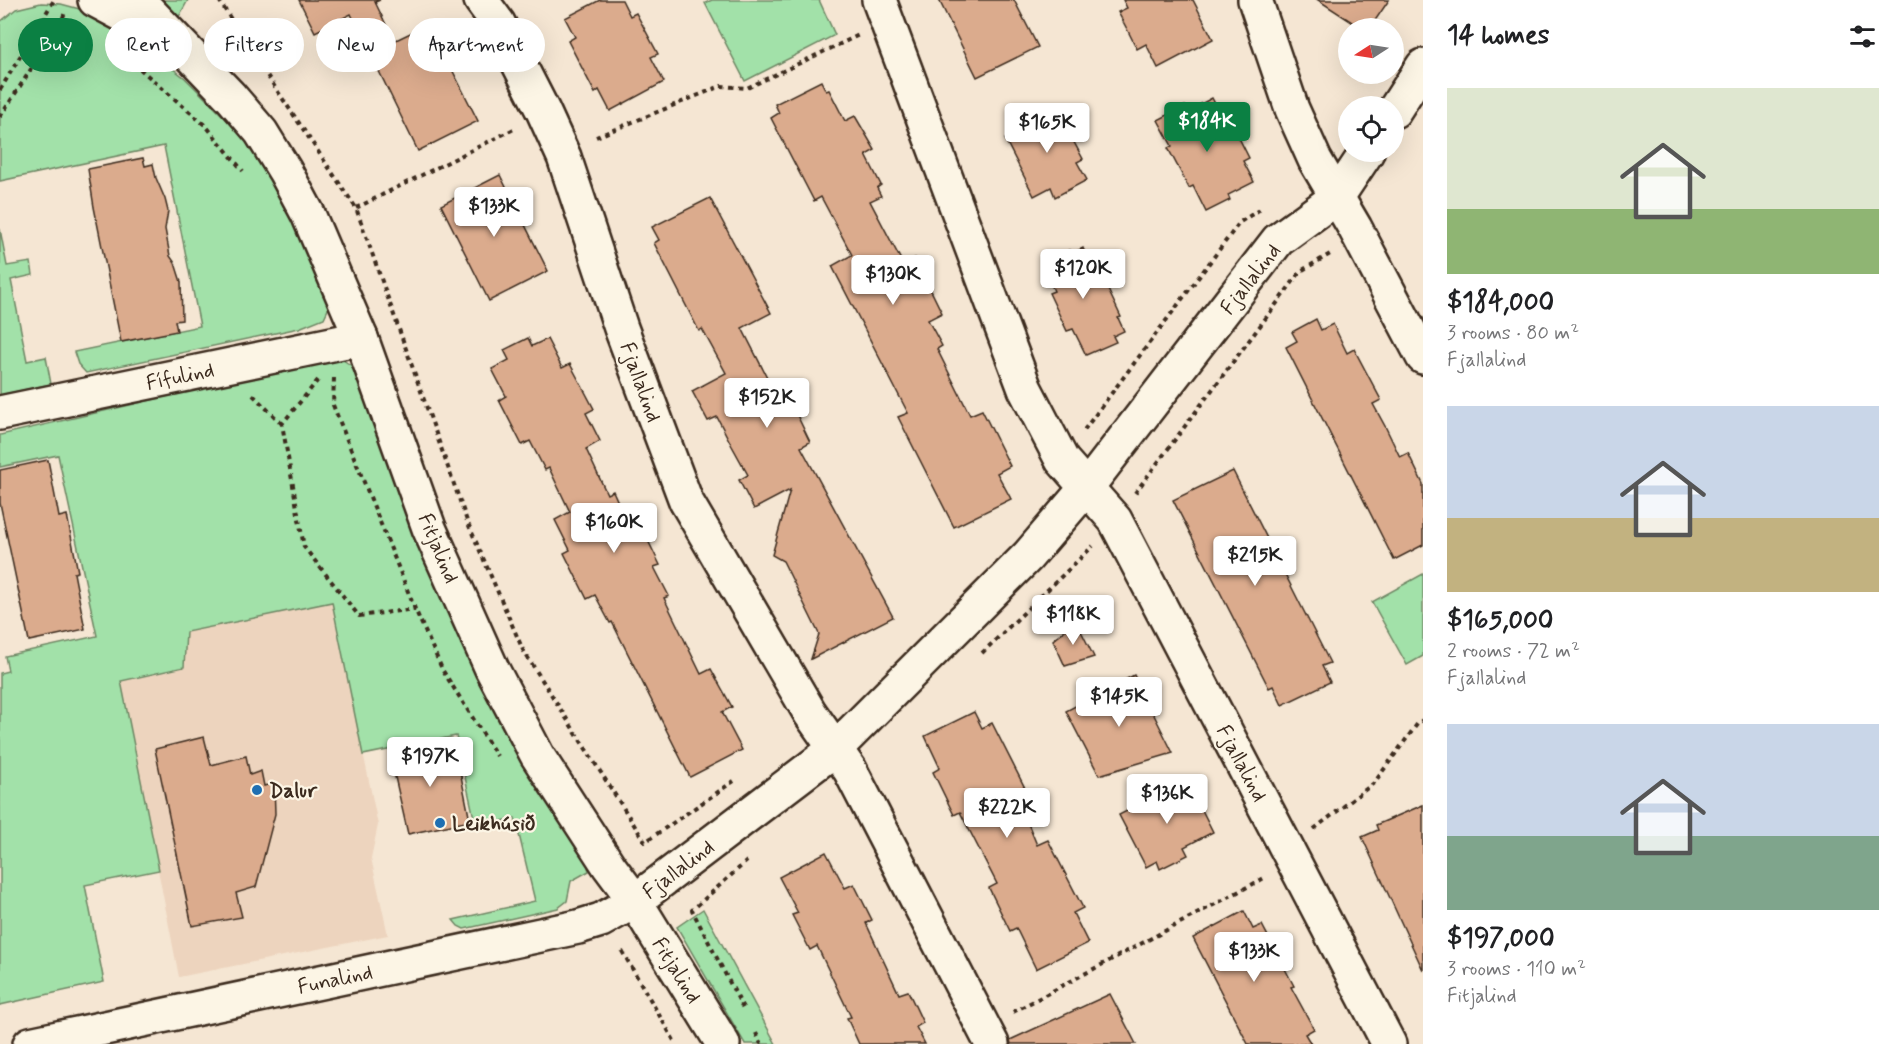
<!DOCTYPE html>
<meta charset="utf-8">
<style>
body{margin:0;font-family:Mynerve,sans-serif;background:#f2f2f2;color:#202124;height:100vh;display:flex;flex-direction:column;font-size:22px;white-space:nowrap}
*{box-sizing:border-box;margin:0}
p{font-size:20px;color:#757577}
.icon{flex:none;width:33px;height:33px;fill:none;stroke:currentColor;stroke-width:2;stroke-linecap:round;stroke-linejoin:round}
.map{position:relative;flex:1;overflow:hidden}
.details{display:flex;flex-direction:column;background:#fff;width:480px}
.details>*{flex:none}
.banner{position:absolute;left:18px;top:18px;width:570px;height:54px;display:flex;gap:12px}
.needle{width:39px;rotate:258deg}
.tools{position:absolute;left:1338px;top:18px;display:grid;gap:12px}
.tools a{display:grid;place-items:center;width:66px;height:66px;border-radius:50%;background:#fff;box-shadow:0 6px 24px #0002;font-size:30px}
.price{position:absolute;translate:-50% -51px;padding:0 14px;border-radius:6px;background:#fff;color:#222;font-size:20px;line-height:39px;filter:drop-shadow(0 2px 3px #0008)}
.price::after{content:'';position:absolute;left:50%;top:36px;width:18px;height:14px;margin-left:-9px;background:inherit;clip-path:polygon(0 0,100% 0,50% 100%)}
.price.selected{background:#0b8043;color:#fff}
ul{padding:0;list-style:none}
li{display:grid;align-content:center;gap:12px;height:318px;padding:0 24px}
li span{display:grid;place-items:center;height:186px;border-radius:0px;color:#555}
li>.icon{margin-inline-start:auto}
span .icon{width:108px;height:108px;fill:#fffc;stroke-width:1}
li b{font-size:26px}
h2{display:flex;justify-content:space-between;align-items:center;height:72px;padding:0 24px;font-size:26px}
.chip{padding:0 21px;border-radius:27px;background:#fff;box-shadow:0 6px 24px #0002;font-size:21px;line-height:54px}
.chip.selected{background:#0b8043;color:#fff}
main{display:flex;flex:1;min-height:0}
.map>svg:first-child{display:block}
.built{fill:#edd4be}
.green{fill:#a2e1a9;stroke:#6e8664;stroke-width:1.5}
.building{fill:#dbab8d;stroke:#3b2a1e;stroke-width:1.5}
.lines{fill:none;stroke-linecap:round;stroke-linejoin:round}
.street-casing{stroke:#3b2a1e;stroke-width:38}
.path{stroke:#3b2a1e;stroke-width:4;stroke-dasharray:4.5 4.5;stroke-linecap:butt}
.street{stroke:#fcf5e5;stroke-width:33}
.poi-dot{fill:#1f6fb2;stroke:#fcf5e5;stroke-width:2}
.labels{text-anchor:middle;stroke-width:4.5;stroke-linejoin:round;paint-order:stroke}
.street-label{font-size:21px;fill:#3b2a1e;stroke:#fcf5e5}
.poi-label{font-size:21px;font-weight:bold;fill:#3b2a1e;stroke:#fcf5e5;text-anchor:start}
</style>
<main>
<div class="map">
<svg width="1423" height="1044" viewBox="0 0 1423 1044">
<rect width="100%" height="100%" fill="#f5e6d3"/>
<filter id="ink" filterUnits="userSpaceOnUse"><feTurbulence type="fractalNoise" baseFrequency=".0167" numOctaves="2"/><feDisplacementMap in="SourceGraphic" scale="12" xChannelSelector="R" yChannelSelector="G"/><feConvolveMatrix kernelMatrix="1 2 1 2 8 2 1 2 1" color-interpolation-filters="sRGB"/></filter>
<g filter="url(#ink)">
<!-- built -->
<path class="built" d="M332 601 378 825 371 858 388 935 179 977 121 681 184 667 186 632Z"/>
<!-- green -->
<g class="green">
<path d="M154 0H188L175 24Z"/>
<path d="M712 0H819L835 35 745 81 705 3Z"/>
<path d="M41 3 61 4 87 11 133 38 185 78 245 138 291 207 330 305 324 318 299 328 86 373 78 364 74 352 200 326 164 146 0 181V22L16 9Z"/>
<path d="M0 229 7 266 31 262 33 275 11 280 27 361 46 357 51 384 0 395Z"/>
<path d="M343 360 358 370 586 859 589 871 571 881 567 901 558 908 464 929 458 926 453 920 535 901 515 818 476 827 456 736 363 755 332 602 186 632 184 667 121 681 159 870 85 885 104 982 0 1005V673L8 671 5 656 97 636 58 455 0 467V435L316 362Z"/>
<path d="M1423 574V656L1407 665 1372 602Z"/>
<path d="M703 909 776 1044H745L677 927Z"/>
</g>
<!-- building -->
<g class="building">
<path d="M299 0H380L375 2 394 41 429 24 478 121 418 151 351 14 315 32Z"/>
<path d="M600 0H622L630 16 636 13 658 54 651 57 664 82 610 111 599 90 595 93 568 41 575 37 565 18Z"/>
<path d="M939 0H1014L1038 47 977 77Z"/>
<path d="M1123 0H1193L1213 39 1158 68 1146 44 1137 49 1128 31 1118 12 1127 8Z"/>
<path d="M1318 0H1389L1370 28H1361Z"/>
<path d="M821 81 826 91 829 90 845 121 855 116 875 150 866 155 881 185 877 188 881 196 870 201 903 264 915 258 942 313 928 320 942 346 937 349 970 415 982 410 1010 466 997 473 1011 499 954 527 898 417 908 413 832 266 852 255 821 197 814 201 771 118 779 113 775 104Z"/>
<path d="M1212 98 1224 120 1229 118 1249 158 1243 161 1254 182 1228 195 1230 200 1206 212 1193 186 1189 188 1168 148 1172 146 1158 120 1185 106 1188 111Z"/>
<path d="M1049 107 1057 123 1062 120 1083 159 1077 162 1087 180 1055 197 1051 187 1034 196 1005 139 1023 130 1020 122Z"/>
<path d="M143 158 145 166 153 164 156 178 165 199 168 211 165 229 170 256 175 263 181 282 182 320 175 321 177 331 121 342 94 207 88 169Z"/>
<path d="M500 175 548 271 489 301 441 205Z"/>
<path d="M710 198 771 313 742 328 771 385 779 381 796 413 810 442 801 447 893 617 811 659 819 634 783 561 772 555 790 490 754 509 739 480 748 475 732 446 717 417 708 421 692 391 726 373 702 329 699 331 654 243 659 240 652 227Z"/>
<path d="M1083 248 1088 260 1093 258 1121 317 1118 318 1124 331 1113 336 1116 342 1086 355 1073 329 1067 331 1049 293 1054 291 1041 262 1069 250 1071 254Z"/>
<path d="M1316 319 1321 330 1333 324 1347 353 1354 349 1381 400 1373 404 1386 428 1400 457 1408 453 1423 484V545L1394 560 1286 347 1297 341 1292 332Z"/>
<path d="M528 338 532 346 547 339 562 368 570 364 582 386 594 409 586 413 600 441 586 449 607 494 613 491 626 520 636 516 660 565 654 567 669 596 664 598 701 674 711 669 732 707 722 712 742 750 690 777 612 622 610 623 595 595 587 599 564 553 570 550 555 520 570 512 549 468 545 470 530 441 522 445 499 400 506 396 492 369 509 360 504 350Z"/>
<path d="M48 460 59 517 67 515 78 572 74 573 85 629 29 641 0 503V470Z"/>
<path d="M1233 471 1330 663 1322 666 1330 682 1282 705 1273 686 1269 688 1173 500Z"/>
<path d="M1076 621 1094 657 1065 666 1053 640Z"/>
<path d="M1134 675 1173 753 1099 775 1066 711Z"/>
<path d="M974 712 982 728 992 723 1027 792 1017 797 1037 845 1048 840 1083 908 1073 913 1088 943 1036 969 1016 928 1010 931 989 888 997 884 960 812 954 815 933 772 940 768 925 736Z"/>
<path d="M204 737 211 765 246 756 250 775 261 771 264 786 274 783 275 814 256 887 236 893 242 917 192 926 155 749Z"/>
<path d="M454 741 470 821 408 834 390 755Z"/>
<path d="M1187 780 1213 832 1184 847 1188 855 1160 869 1157 861 1146 867 1119 815Z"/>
<path d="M1423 805V970L1362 837 1378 830 1376 825Z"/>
<path d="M826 852 845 888 854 884 872 920 866 923 899 994 908 991 923 1023 916 1027 925 1044H859L847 1018 851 1017 817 946 810 950 792 915 798 913 779 877Z"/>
<path d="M1244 911 1253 929 1262 925 1294 986 1291 987 1314 1029 1305 1034 1311 1044H1248L1193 938Z"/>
<path d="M1110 994 1136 1044H1011L1010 1040Z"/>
</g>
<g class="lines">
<!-- street casing -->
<g class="street-casing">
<g id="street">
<path d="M95 0 159 34"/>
<path d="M138 0 231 97 261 132 285 171 308 214 361 338 429 528 492 669 537 755 609 866 635 901 723 1044"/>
<path d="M481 0 498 23 543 111 564 157 621 328 686 501 810 713 850 770 992 1044"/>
<path d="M879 0 1025 389 1062 460 1115 520 1389 1044"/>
<path d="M1255 0 1292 109 1315 160 1355 228 1423 357"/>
<path d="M1394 111 1423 66"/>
<path d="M0 413 361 338"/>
<path d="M30 1044 578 927 601 920 635 901 835 749 1028 556 1087 487 1278 240 1337 197 1367 152"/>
</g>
</g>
<!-- path -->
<g class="path">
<path d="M219 0 248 47 356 208 467 521 523 650 645 842 734 781"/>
<path d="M44 18 78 30"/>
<path d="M110 49 132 62 207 127 243 171"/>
<path d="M235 51 256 60"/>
<path d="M0 90 54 0"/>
<path d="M0 117 61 23 65 12"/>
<path d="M596 137 721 86 747 88 859 35"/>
<path d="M356 208 516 128"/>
<path d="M334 378 333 405 415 609 443 671 497 756"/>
<path d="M318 380 282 424 304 547 359 616 415 609"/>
<path d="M253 395 282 424"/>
<path d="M1084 430 1240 222 1262 208"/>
<path d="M1135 493 1301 271 1332 253"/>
<path d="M982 653 1093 546"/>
<path d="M1314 829 1374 783 1418 723 1423 720"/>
<path d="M622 951 676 1044"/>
<path d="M743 1008 692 910 747 861"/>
<path d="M1013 1012 1266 877"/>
<path d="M756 1033 761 1044"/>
</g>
<!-- street -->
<use href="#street" class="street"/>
</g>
</g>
<!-- markers -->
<g class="poi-dot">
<circle cx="257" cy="790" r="6"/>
<circle cx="440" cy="823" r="6"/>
</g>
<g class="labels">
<!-- street labels -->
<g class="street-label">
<text transform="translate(1250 279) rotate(-52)" y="7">Fjallalind</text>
<text transform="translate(180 376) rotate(-12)" y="7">Fífulind</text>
<text transform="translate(641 382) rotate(70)" y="7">Fjallalind</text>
<text transform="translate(439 548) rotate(67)" y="7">Fitjalind</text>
<text transform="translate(1242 763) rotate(62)" y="7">Fjallalind</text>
<text transform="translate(678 869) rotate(-37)" y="7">Fjallalind</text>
<text transform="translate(677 970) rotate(58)" y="7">Fitjalind</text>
<text transform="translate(335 979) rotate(-12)" y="7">Funalind</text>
</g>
<!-- poi labels -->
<g class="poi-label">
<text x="269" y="797">Dalur</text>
<text x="452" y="830">Leikhúsið</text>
</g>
</g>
</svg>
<div class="tools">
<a><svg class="needle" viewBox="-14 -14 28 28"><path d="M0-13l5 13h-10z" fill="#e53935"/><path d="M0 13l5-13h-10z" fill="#757577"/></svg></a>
<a><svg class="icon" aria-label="locate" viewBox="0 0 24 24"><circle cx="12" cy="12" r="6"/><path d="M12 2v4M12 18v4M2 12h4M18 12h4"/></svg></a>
</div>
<b class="price selected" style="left:1207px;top:153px">$184K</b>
<b class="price" style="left:1047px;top:154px">$165K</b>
<b class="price" style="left:494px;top:238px">$133K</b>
<b class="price" style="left:1083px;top:300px">$120K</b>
<b class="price" style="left:893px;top:306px">$130K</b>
<b class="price" style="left:767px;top:429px">$152K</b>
<b class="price" style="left:614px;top:554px">$160K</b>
<b class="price" style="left:1255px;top:587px">$215K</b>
<b class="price" style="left:1073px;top:646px">$118K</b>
<b class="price" style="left:1119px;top:728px">$145K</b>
<b class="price" style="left:430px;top:788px">$197K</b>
<b class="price" style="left:1167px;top:825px">$136K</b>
<b class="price" style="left:1007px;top:839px">$222K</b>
<b class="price" style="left:1254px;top:983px">$133K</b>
<div class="banner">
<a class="chip selected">Buy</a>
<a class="chip">Rent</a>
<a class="chip">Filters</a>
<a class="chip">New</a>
<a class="chip">Apartment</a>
</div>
</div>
<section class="details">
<h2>14 homes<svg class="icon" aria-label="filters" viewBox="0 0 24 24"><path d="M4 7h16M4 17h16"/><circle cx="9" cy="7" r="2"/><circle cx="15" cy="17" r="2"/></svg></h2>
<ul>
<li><span style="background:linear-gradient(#dfe7d0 65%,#8fb573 0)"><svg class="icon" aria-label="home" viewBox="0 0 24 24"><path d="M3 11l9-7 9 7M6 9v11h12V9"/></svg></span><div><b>$184,000</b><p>3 rooms · 80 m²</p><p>Fjallalind</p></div></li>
<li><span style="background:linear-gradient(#c9d6e8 60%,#c2b280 0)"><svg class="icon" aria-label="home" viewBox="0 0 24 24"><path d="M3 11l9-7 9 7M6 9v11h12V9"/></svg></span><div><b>$165,000</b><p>2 rooms · 72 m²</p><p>Fjallalind</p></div></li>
<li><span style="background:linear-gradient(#c9d6e8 60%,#7fa58c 0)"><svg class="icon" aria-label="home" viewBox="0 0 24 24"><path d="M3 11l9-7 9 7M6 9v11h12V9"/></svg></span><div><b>$197,000</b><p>3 rooms · 110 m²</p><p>Fitjalind</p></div></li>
</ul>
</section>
</main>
